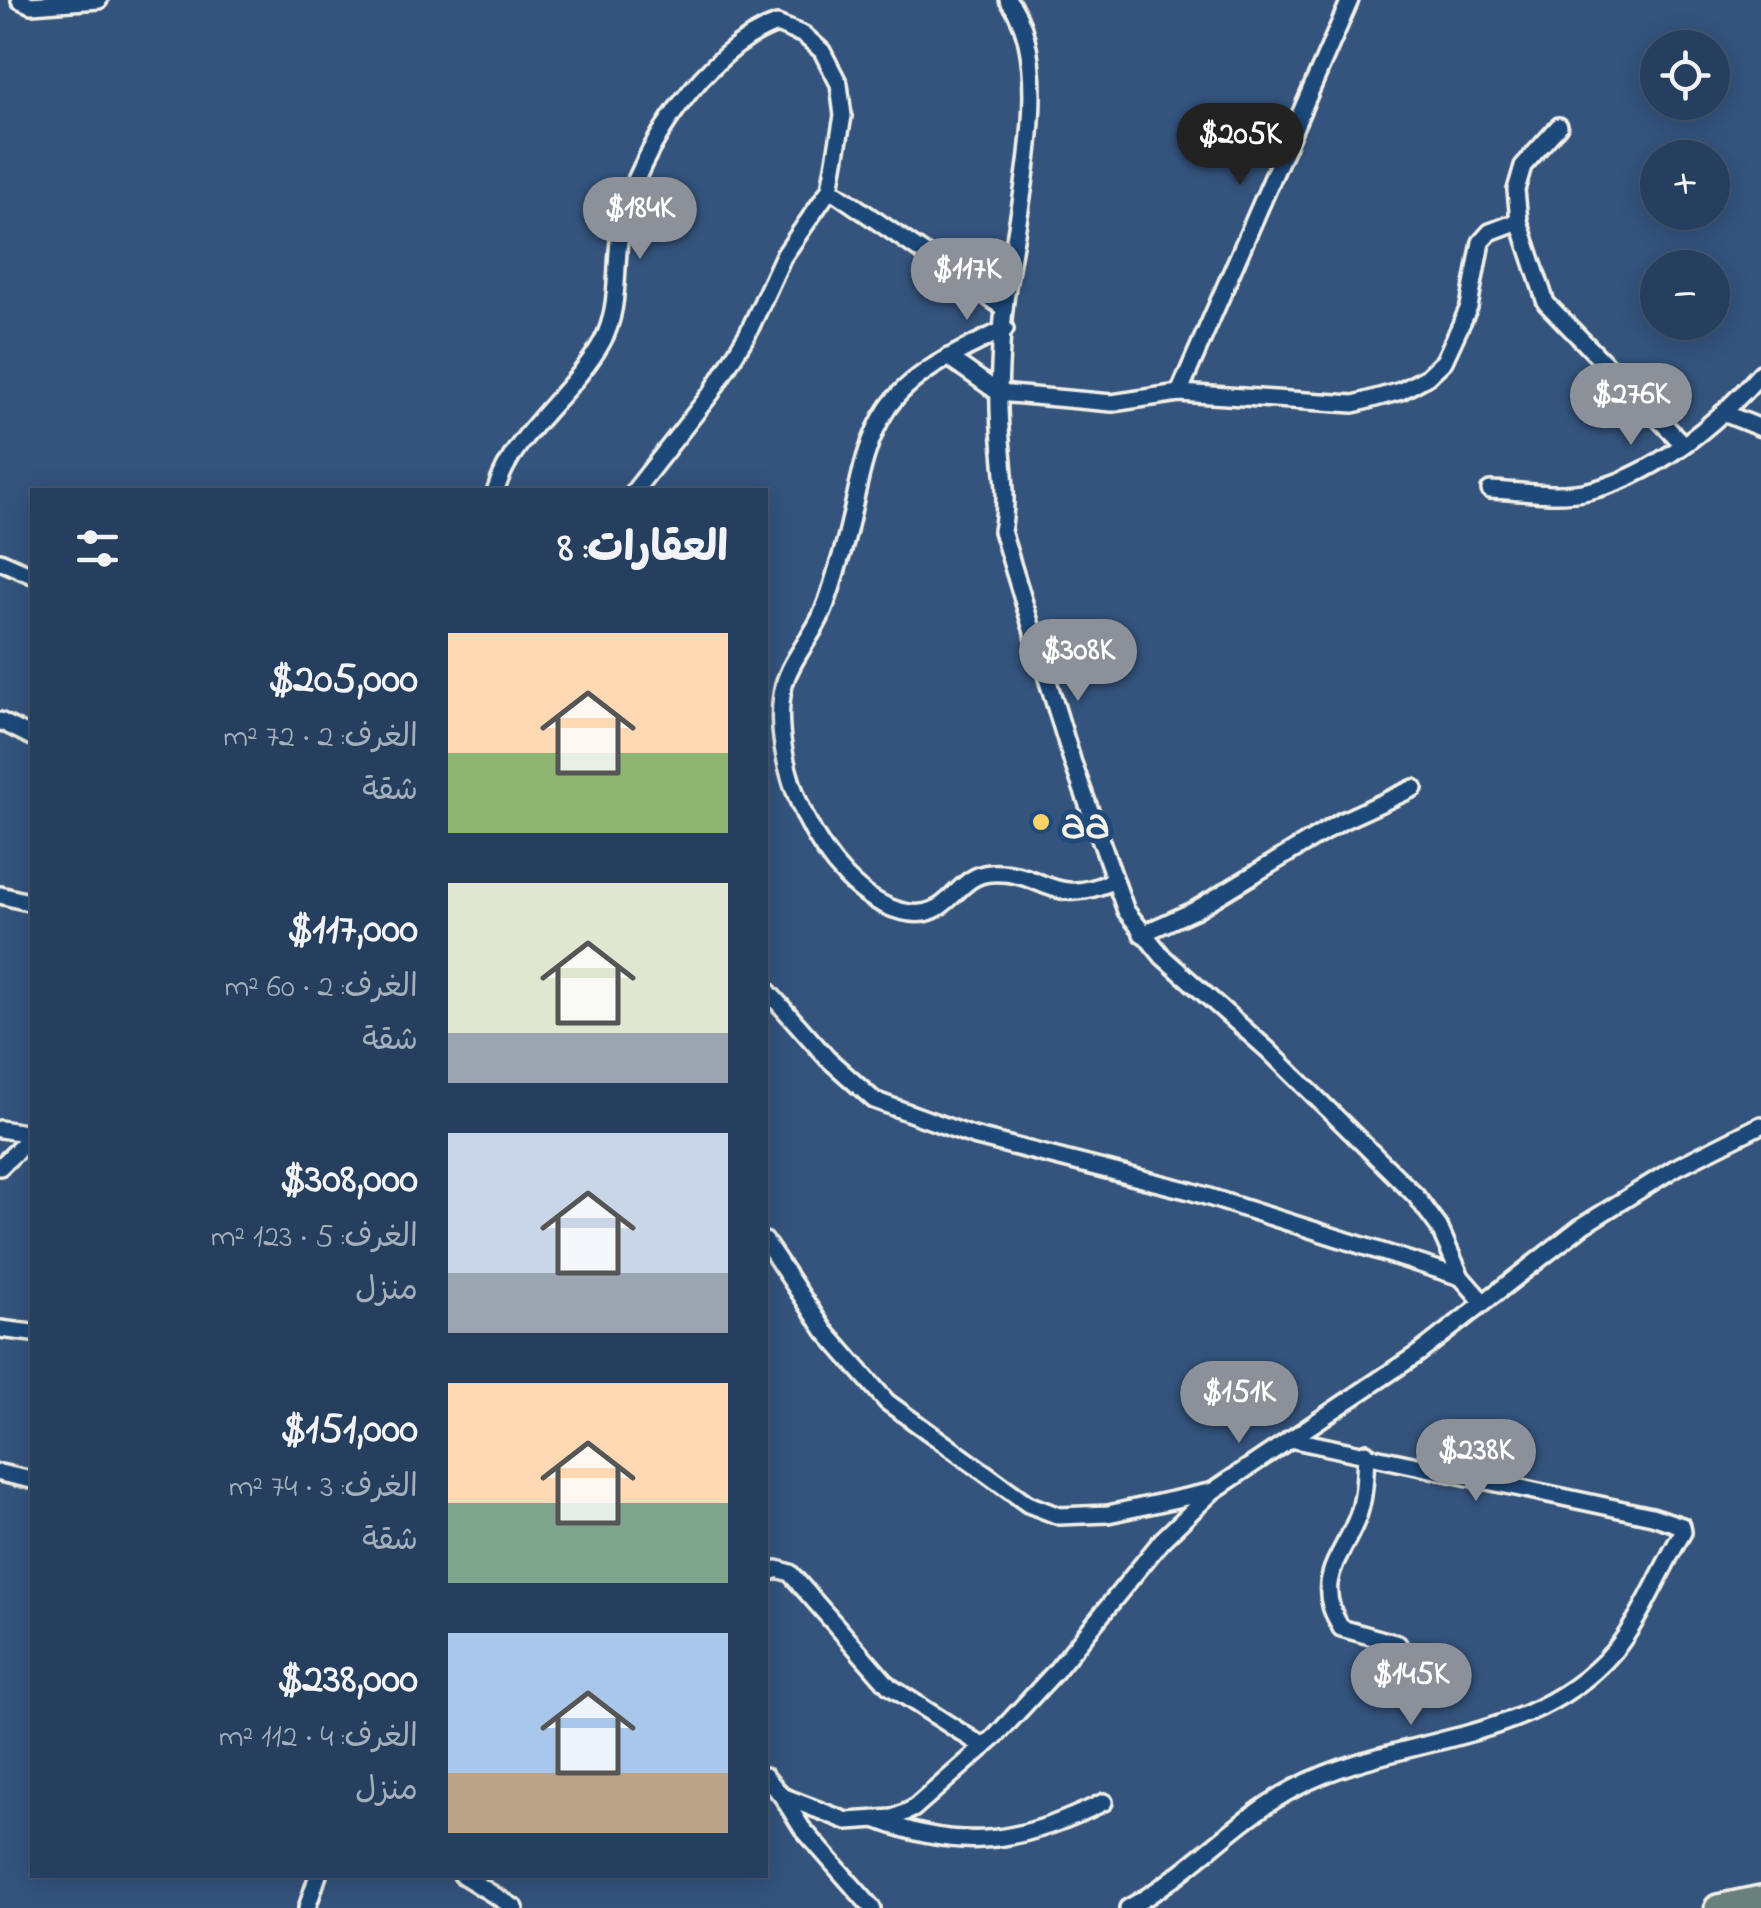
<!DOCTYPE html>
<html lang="ar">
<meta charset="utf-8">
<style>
body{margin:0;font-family:"Indie Flower","Playpen Sans Arabic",sans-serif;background:#334a67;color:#f1f3f6;direction:rtl;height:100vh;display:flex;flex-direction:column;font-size:38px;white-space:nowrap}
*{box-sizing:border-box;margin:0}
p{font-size:32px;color:#a4afbc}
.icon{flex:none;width:55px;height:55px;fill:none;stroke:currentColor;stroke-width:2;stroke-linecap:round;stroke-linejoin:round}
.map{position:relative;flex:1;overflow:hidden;direction:ltr}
.sheet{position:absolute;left:30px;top:488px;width:738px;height:1390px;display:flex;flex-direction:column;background:#273f5e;border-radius:0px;box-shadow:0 5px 25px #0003,0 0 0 2px #435873;direction:rtl}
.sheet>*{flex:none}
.controls{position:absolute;left:1640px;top:30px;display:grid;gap:20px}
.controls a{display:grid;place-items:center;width:90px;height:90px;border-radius:50%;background:#273f5e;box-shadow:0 5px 25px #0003,0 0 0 2px #435873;font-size:50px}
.price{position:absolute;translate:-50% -85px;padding:0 22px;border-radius:35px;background:#8c9099;color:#fff;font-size:32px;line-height:65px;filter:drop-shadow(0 2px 5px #0008)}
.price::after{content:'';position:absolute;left:50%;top:60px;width:30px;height:22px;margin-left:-15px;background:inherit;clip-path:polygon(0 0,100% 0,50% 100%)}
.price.current{background:#222;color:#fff}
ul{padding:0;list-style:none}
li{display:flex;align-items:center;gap:30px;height:250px;padding:0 40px}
li span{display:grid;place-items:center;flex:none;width:280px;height:200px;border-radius:0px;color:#555}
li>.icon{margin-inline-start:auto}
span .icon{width:120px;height:120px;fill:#fffc;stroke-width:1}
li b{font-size:42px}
h2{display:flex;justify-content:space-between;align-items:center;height:120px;padding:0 40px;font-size:42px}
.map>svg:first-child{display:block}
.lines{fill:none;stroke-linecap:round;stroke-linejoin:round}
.street-casing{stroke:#f4f1e8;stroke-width:22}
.primary-casing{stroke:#f4f1e8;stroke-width:32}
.street{stroke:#1f4a7a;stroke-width:15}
.primary{stroke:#6a807c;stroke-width:25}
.poi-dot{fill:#ffd166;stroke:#1f4a7a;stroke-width:4}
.labels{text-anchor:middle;stroke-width:10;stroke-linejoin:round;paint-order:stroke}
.poi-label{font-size:45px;font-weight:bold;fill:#f4f1e8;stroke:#1f4a7a;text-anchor:start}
</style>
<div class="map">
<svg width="1761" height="1908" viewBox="0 0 1761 1908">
<rect width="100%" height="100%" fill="#34547e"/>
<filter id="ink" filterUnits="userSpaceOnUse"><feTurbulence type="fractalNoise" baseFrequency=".01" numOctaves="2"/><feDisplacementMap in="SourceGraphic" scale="20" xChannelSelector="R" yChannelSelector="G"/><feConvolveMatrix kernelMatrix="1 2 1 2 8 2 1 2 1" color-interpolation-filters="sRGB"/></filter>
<g filter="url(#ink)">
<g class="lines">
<!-- street casing -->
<g class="street-casing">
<g id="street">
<path d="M20 0 31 5 99 0"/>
<path d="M1008 0C1059 62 1014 225 1005 301 1001 331 1000 364 999 393 997 440 1011 486 1002 531L1073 763 1126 911 1163 957 1268 1050 1416 1196 1439 1227 1461 1277 1483 1302"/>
<path d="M1559 126 1523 166 1516 190 1519 221 1546 303 1682 443"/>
<path d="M830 189 1004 308"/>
<path d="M1005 329C965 349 913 370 887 409 860 449 856 507 842 553 835 574 830 598 820 618 810 639 790 662 784 685 766 759 821 889 900 911 951 925 953 875 991 873 1045 870 1051 910 1115 880"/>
<path d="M948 357 999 393 1112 403 1179 393 1354 404 1401 391 1427 377 1444 361 1469 307 1481 242 1490 232 1519 221"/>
<path d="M1179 393 1350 0"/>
<path d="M1726 414 1761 428"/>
<path d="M496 490C513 433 573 394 602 342 622 307 613 259 622 222 638 151 707 48 777 24L804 35 822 51 839 84 843 116 830 189 783 257 748 333 712 392 635 490"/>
<path d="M1490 490C1519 491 1554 497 1583 492 1651 479 1717 424 1761 373"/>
<path d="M0 561 32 575"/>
<path d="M0 721 32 737"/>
<path d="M0 895 32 903"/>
<path d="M1142 934 1195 910 1342 821 1414 788"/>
<path d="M765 988 827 1058 874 1100 973 1136 1190 1191 1461 1277"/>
<path d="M0 1129 32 1134"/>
<path d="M0 1167 32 1136"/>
<path d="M765 1241 825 1331 887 1402 1028 1504 1059 1516 1108 1514 1209 1492"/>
<path d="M0 1329 32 1333"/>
<path d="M1366 1452C1365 1474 1365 1496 1358 1516 1343 1557 1311 1579 1341 1628L1398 1644"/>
<path d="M0 1473 32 1480"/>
<path d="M765 1574 777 1569 790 1573 889 1686 984 1747"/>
<path d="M765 1776 782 1796 847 1821 893 1818 913 1809 995 1737 1055 1672 1162 1540 1213 1491 1419 1353 1582 1226 1675 1168 1761 1125"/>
<path d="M782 1796 802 1828 872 1908"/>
<path d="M878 1820C964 1853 1024 1842 1104 1802"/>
<path d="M462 1875 515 1908"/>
<path d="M307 1908 318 1875"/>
<path d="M1128 1908C1189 1875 1234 1820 1295 1788 1399 1733 1531 1748 1614 1651 1642 1618 1660 1570 1683 1532L1682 1526 1652 1516 1290 1439"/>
</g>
</g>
<!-- primary casing -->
<g class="primary-casing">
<path id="primary" d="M1718 1908 1761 1899"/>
</g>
<!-- street -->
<use href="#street" class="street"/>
<!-- primary -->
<use href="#primary" class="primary"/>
</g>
</g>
<!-- markers -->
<circle class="poi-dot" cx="1041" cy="822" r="10"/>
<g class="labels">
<!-- poi labels -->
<g class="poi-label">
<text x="1061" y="838">aa</text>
</g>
</g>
</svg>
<div class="controls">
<a><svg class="icon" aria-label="locate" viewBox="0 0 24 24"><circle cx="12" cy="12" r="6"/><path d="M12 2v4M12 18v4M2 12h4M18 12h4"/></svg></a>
<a>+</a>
<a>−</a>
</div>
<b class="price current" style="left:1240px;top:188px">$205K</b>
<b class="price" style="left:640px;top:262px">$184K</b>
<b class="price" style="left:967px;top:323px">$117K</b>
<b class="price" style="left:1631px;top:448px">$276K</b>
<b class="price" style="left:1078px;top:704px">$308K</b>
<b class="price" style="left:1239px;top:1446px">$151K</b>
<b class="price" style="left:1476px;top:1504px">$238K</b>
<b class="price" style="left:1411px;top:1728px">$145K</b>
<section class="sheet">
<h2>العقارات: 8<svg class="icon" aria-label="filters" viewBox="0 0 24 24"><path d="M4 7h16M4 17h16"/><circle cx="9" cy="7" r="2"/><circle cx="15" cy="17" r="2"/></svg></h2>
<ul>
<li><span style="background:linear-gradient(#ffd9b3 60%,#8fb573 0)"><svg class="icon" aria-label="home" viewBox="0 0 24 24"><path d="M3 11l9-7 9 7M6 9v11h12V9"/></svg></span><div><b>$205,000</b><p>الغرف: 2 · 72 m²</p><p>شقة</p></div></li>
<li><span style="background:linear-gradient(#dfe7d0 75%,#9aa5b1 0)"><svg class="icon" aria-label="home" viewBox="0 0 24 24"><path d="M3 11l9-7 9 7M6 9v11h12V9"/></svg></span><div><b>$117,000</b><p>الغرف: 2 · 60 m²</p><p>شقة</p></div></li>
<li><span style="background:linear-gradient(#c9d6e8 70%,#9aa5b1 0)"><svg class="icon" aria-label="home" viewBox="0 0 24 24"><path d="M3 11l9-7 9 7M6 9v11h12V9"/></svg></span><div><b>$308,000</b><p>الغرف: 5 · 123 m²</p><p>منزل</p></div></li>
<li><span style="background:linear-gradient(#ffd9b3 60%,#7fa58c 0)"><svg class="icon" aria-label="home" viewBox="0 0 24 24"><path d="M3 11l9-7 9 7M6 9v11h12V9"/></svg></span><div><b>$151,000</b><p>الغرف: 3 · 74 m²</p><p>شقة</p></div></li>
<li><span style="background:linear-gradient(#a9c7e8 70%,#b9a48a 0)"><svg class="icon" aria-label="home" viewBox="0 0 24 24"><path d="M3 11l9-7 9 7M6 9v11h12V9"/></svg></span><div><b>$238,000</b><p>الغرف: 4 · 112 m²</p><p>منزل</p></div></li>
</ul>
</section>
</div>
